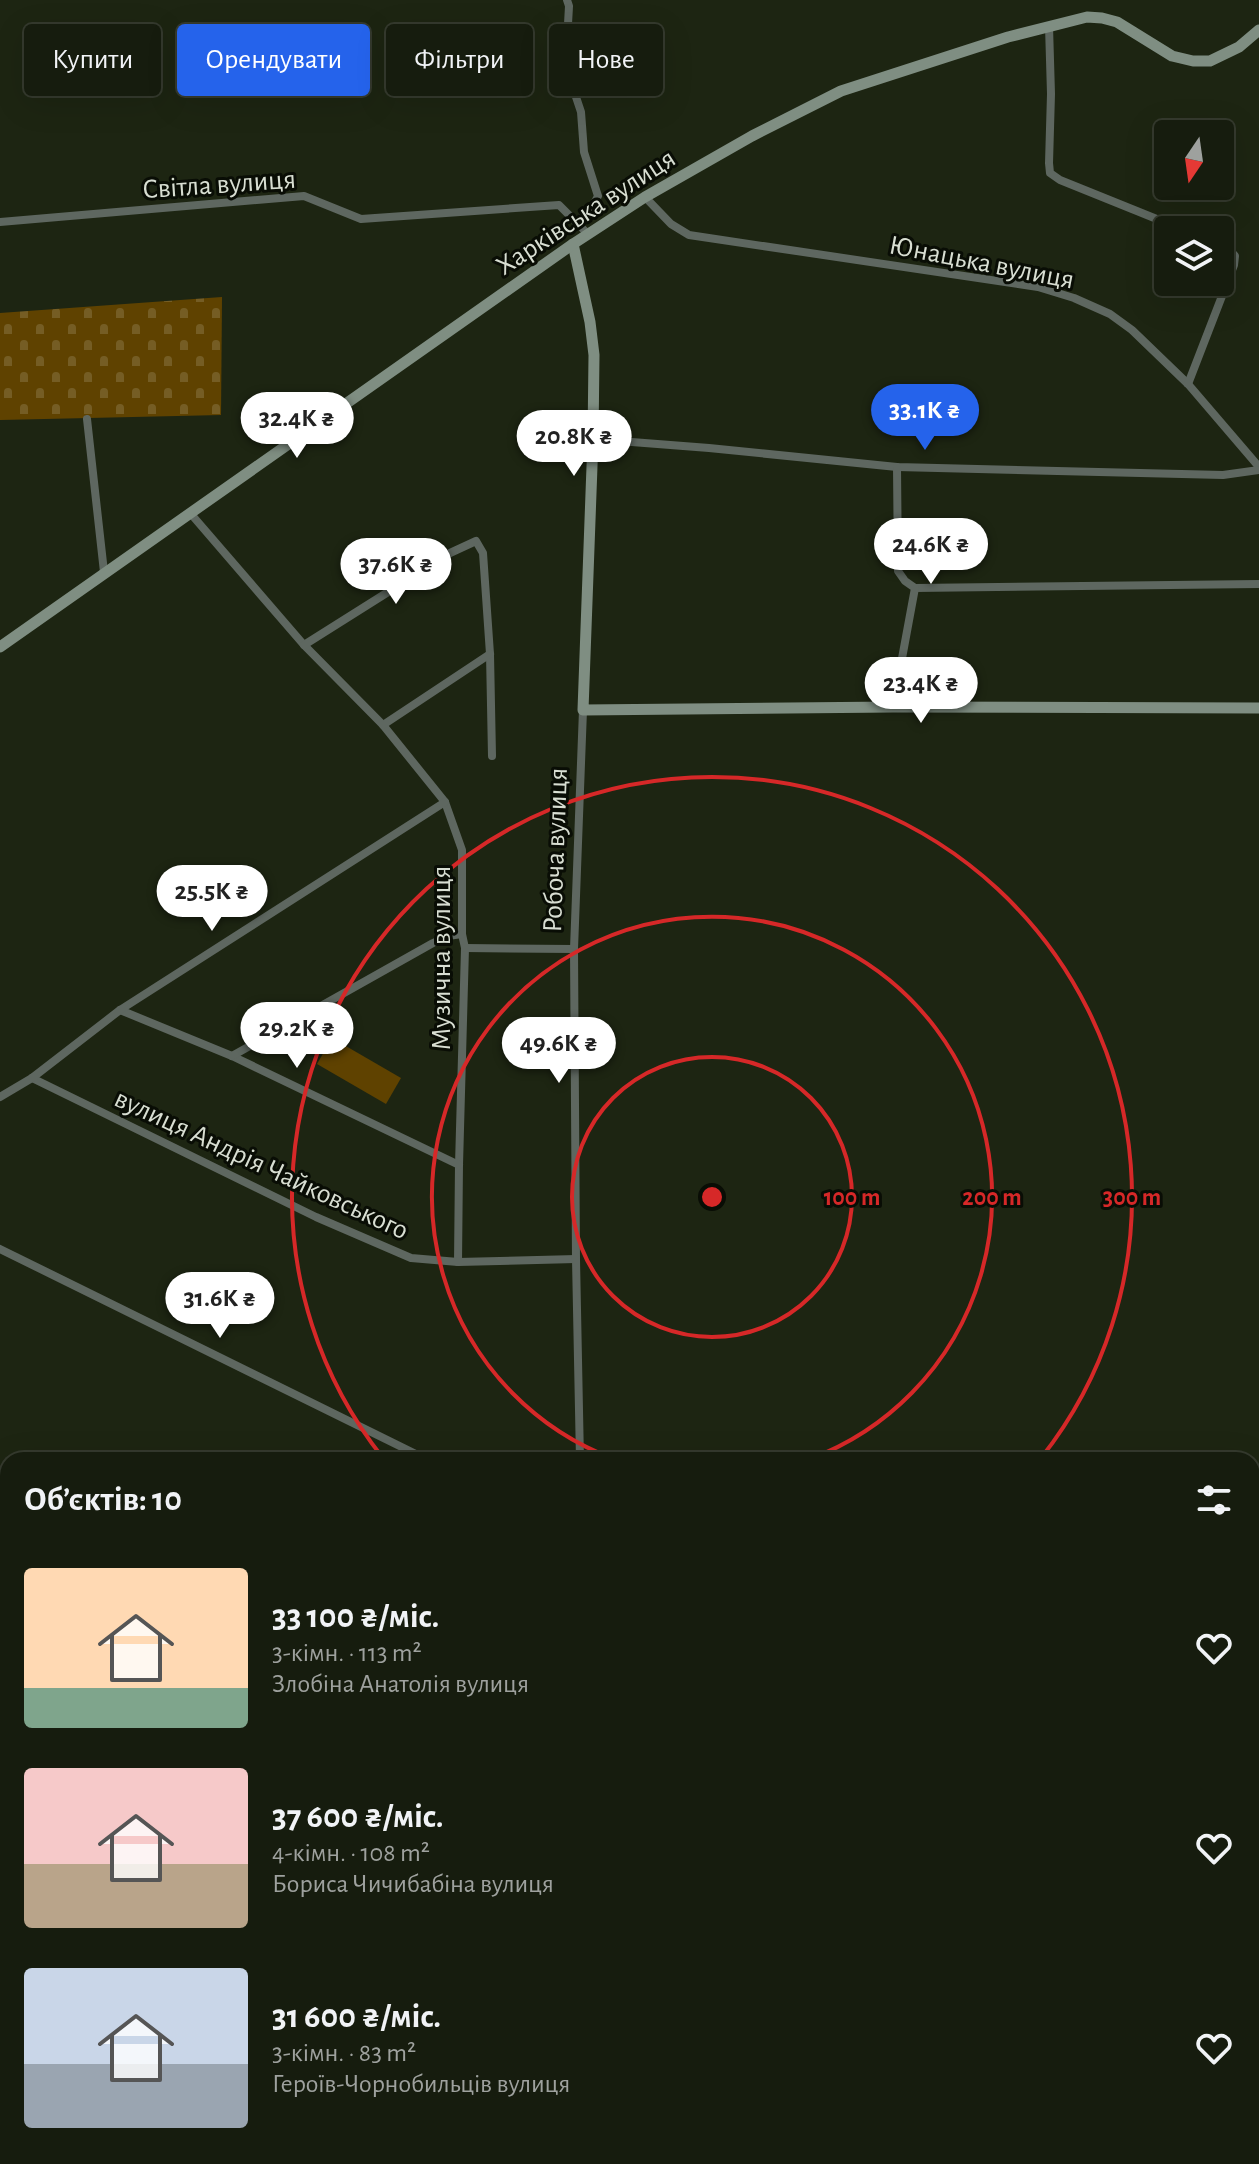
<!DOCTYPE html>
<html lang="uk">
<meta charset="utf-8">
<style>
body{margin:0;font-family:"Alegreya Sans",sans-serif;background:#23291c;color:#f1f3f6;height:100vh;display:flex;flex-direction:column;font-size:30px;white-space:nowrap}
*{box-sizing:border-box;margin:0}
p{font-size:26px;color:#9ea19e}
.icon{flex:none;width:44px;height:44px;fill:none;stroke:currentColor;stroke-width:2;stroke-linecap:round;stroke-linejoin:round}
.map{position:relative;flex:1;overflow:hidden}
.sheet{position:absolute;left:0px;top:1452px;width:1260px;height:712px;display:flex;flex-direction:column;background:#161c0e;border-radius:24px 24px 0 0;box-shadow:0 8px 32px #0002,0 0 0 2px #353a2e}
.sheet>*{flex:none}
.banner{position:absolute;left:24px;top:24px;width:800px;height:72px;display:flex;gap:16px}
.needle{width:52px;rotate:193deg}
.tools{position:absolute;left:1154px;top:120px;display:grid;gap:16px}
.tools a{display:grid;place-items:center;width:80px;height:80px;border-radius:8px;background:#161c0e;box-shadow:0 8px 32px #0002,0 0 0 2px #353a2e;font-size:40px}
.price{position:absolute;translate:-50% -68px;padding:0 18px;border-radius:28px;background:#fff;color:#222;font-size:26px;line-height:52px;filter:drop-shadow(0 2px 4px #0008)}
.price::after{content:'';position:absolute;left:50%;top:48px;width:24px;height:18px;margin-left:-12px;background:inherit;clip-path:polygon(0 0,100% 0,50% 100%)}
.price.on{background:#2563eb;color:#fff}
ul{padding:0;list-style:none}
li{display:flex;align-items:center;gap:24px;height:200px;padding:0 24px}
li span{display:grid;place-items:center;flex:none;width:224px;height:160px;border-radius:8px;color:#555}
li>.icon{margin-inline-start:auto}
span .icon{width:96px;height:96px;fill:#fffc;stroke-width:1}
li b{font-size:34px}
h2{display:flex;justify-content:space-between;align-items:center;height:96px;padding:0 24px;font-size:34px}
.tag{padding:0 28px;border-radius:8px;background:#161c0e;box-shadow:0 8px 32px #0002,0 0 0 2px #353a2e;font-size:28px;line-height:72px}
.tag.on{background:#2563eb;color:#fff}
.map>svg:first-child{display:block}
.forest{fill:url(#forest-firs)}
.cemetery{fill:url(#cemetery-stones)}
.pitch{fill:#5f4200}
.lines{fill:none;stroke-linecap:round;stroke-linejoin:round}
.stream{stroke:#020e0a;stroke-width:3}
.street{stroke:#5e6760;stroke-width:8}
.secondary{stroke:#7f8e82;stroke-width:11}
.ring{fill:none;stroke:#d62828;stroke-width:4}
.labels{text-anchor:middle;stroke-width:6;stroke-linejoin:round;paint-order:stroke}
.street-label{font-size:28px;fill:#d8ded2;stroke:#090d05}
.centre{fill:#d62828;stroke:#090d05;stroke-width:4}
.ring-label{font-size:24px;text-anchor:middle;font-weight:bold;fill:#d62828;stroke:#090d05;stroke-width:6;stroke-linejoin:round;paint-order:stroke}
</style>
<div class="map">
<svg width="1259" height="2164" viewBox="0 0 1259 2164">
<defs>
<pattern id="forest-firs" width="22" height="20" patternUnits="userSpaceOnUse" patternTransform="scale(2)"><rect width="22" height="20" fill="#735417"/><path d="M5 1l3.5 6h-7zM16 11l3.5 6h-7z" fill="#866c38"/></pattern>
<pattern id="cemetery-stones" width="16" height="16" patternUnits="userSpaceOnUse" patternTransform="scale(2)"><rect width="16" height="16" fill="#5f4200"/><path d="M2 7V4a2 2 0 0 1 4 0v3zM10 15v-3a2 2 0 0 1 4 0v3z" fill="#755d24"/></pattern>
</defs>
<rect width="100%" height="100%" fill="#1d2512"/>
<!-- forest -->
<path class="forest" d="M1259 1873V2132L1252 2129V1875Z"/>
<!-- cemetery -->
<path class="cemetery" d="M222 297 221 415 0 420V313Z"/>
<!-- pitch -->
<g class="pitch">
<path d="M332 1038 401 1078 386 1104 317 1064Z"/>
<path d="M8 1874V1929L0 1932V1877Z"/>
</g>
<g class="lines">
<!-- stream -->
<path class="stream" d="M52 2164 79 2156"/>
<!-- street -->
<g class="street">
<path d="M567 0 569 6 568 24 574 54 571 82 581 112 584 152 598 196 588 215 575 221"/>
<path d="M1049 26 1051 94 1049 163 1050 173 1060 180 1184 230"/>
<path d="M645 197 671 224 689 235 1038 287 1074 298 1110 314 1132 330 1188 384 1259 467"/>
<path d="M0 222 304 196 361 219 559 205 588 234"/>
<path d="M1188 384 1234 265 1235 256 1228 248 1220 245"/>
<path d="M87 419 104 572"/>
<path d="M593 439 709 448 897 467 1223 475 1259 470"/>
<path d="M191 514 304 645 383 725 445 802 462 850V934L465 948 459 1165 458 1262"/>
<path d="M915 588 1259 584"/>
<path d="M304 645 450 553 476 541 483 553 490 654 492 756"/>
<path d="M893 707 915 588 905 581 898 571 897 467"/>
<path d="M383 725 490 654"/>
<path d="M465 948 574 949"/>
<path d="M120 1010 232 1056 459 1165"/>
<path d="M232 1056 433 943 448 936 462 934"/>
<path d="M32 1078 316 1217 411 1258 458 1262 576 1259"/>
<path d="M0 1097 32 1078 120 1010 445 802"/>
<path d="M0 1249 428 1460"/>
<path d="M580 1460 576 1259 574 949 583 710"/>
<path d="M1252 1482 1259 1483"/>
<path d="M0 1641 8 1662"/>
<path d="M0 1735 8 1731"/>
<path d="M0 1996 8 2004"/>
<path d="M543 2156 545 2164"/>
<path d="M938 2156 939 2164"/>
<path d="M462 2164 488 2156"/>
</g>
<!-- secondary -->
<g class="secondary">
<path d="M573 244 590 322 594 355 593 439 583 710 893 707 1259 708"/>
<path d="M0 647 573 244 645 197 752 136 841 91 1008 37 1087 17 1102 18 1117 22 1172 56 1193 61H1210L1239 47 1259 30"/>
</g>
</g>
<!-- distance rings -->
<g class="ring">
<circle cx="712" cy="1197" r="140"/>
<path d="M614 1459A280 280 0 1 1 810 1459"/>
<path d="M383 1458A420 420 0 1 1 1041 1458"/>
</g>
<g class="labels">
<!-- street labels -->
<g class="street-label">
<text transform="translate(219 183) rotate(-4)" y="10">Світла вулиця</text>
<text transform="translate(585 211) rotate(-33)" y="10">Харківська вулиця</text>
<text transform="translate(982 261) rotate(11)" y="10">Юнацька вулиця</text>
<text transform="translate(554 850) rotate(-88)" y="10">Робоча вулиця</text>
<text transform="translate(440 958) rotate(-90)" y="10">Музична вулиця</text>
<text transform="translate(262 1163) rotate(25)" y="10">вулиця Андрія Чайковського</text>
</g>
</g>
<circle cx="712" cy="1197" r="12" class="centre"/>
<g class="ring-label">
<text x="852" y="1205">100 m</text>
<text x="992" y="1205">200 m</text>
<text x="1132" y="1205">300 m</text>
</g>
</svg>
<div class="tools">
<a><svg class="needle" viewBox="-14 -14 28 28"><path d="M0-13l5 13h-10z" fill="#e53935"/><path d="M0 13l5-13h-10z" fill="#9ea19e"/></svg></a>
<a><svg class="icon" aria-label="layers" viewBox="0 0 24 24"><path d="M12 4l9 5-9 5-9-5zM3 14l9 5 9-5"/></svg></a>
</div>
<b class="price on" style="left:925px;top:452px">33.1K ₴</b>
<b class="price" style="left:297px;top:460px">32.4K ₴</b>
<b class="price" style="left:574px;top:478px">20.8K ₴</b>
<b class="price" style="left:931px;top:586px">24.6K ₴</b>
<b class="price" style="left:396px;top:606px">37.6K ₴</b>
<b class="price" style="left:921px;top:725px">23.4K ₴</b>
<b class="price" style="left:212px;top:933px">25.5K ₴</b>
<b class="price" style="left:297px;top:1070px">29.2K ₴</b>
<b class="price" style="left:559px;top:1085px">49.6K ₴</b>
<b class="price" style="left:220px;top:1340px">31.6K ₴</b>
<div class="banner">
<a class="tag">Купити</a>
<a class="tag on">Орендувати</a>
<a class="tag">Фільтри</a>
<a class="tag">Нове</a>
</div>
<section class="sheet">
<h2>Об’єктів: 10<svg class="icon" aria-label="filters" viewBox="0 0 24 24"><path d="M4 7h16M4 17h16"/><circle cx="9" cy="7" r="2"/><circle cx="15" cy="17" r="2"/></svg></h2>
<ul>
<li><span style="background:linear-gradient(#ffd9b3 75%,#7fa58c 0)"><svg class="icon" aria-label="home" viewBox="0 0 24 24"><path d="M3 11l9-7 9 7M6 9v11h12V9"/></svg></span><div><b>33 100 ₴/міс.</b><p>3-кімн. · 113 m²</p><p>Злобіна Анатолія вулиця</p></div><svg class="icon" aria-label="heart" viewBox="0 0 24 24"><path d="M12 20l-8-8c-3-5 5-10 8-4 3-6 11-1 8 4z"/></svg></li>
<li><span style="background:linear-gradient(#f6c9c9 60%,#b9a48a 0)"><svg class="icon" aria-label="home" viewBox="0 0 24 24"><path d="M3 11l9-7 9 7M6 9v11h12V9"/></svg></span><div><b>37 600 ₴/міс.</b><p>4-кімн. · 108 m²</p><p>Бориса Чичибабіна вулиця</p></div><svg class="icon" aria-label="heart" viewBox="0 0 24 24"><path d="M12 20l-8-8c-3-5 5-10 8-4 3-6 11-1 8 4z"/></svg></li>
<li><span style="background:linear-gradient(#c9d6e8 60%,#9aa5b1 0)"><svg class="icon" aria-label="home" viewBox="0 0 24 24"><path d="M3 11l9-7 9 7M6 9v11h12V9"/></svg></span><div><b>31 600 ₴/міс.</b><p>3-кімн. · 83 m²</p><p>Героїв-Чорнобильців вулиця</p></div><svg class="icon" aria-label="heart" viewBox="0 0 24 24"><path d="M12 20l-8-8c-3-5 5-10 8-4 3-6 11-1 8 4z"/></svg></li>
</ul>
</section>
</div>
